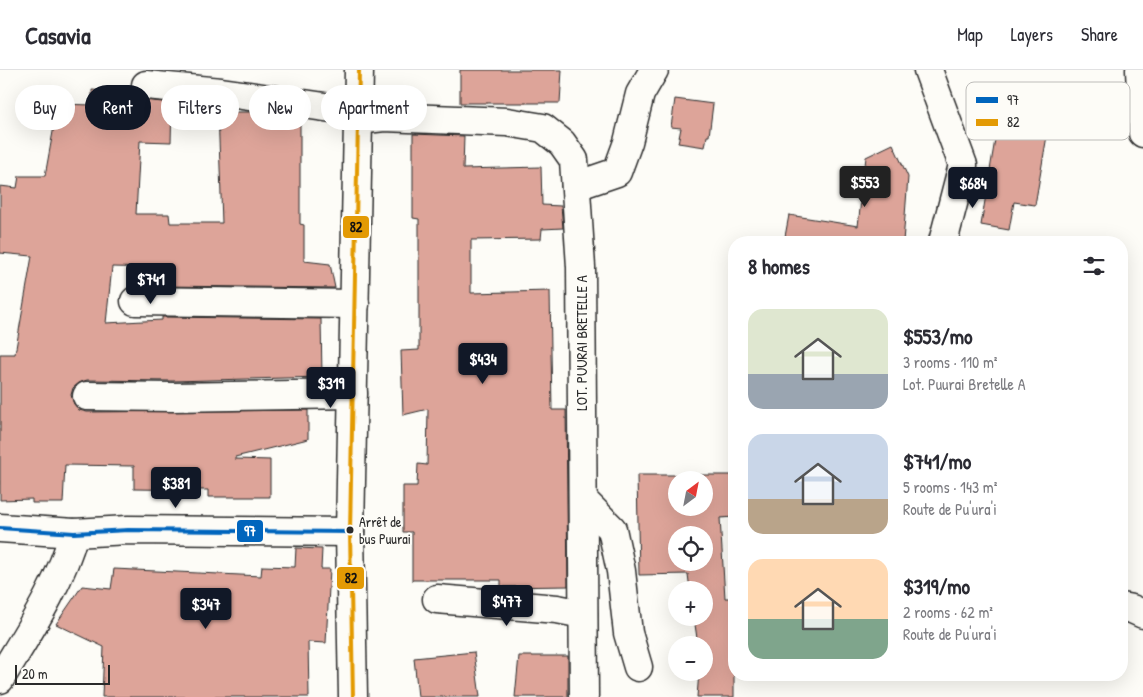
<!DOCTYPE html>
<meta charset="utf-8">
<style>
body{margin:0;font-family:"Patrick Hand",sans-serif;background:#f7f7f7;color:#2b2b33;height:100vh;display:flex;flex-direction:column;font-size:19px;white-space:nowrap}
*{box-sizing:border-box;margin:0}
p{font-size:16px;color:#7c7c81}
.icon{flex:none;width:28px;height:28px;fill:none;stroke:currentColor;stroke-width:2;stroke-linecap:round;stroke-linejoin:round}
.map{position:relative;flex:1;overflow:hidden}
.side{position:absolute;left:728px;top:166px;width:400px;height:445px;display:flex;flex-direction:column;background:#fff;border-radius:20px;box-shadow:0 5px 20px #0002}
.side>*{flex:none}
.top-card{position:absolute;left:15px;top:15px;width:475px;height:45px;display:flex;gap:10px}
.needle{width:32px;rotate:32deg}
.buttons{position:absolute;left:668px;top:401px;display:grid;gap:10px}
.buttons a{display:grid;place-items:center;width:45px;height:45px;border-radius:50%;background:#fff;box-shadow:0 5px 20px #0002;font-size:25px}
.scale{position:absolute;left:15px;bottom:12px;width:95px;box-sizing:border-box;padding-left:5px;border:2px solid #2b2b2b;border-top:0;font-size:14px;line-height:18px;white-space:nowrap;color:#2b2b2b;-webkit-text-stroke:4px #fdfcf7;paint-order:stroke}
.price{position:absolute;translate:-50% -42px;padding:0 11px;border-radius:5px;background:#111827;color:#fff;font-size:16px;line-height:32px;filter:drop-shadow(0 1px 2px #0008)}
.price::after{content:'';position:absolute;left:50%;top:30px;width:15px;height:11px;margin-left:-8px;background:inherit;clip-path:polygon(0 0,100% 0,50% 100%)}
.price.on{background:#222;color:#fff}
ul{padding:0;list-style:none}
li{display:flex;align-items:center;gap:15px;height:125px;padding:0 20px}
li span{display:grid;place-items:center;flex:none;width:140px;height:100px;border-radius:15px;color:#555}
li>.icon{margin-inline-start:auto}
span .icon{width:60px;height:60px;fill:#fffc;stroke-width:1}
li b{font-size:21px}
h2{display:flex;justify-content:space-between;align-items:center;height:60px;padding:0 20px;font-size:21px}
.chip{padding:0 18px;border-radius:22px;background:#fff;box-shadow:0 5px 20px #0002;font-size:18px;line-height:45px}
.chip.on{background:#111827;color:#fff}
header{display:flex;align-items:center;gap:30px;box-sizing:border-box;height:70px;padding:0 25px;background:#fff;border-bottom:1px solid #e1e1e2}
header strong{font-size:24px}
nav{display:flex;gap:28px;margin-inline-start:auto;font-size:18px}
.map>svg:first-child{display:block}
.building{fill:#dda499;stroke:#2b2b2b;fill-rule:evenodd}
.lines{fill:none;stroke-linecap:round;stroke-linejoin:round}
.minor-casing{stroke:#2b2b2b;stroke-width:31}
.major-casing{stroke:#2b2b2b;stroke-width:31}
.minor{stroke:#fdfcf7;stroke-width:28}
.major{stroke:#fdfcf7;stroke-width:28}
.bus-1-casing{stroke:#fdfcf7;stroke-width:8}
.bus-2-casing{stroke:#fdfcf7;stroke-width:8}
.bus-1{stroke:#0065bd;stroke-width:4}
.bus-2{stroke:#e39a04;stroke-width:4}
.bus-dot{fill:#2b2b2b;stroke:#fdfcf7;stroke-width:2}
.labels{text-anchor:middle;stroke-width:4;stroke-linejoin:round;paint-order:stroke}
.bus-label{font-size:14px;fill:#2b2b2b;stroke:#fdfcf7;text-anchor:start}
.street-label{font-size:15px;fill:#2b2b2b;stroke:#fdfcf7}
.key{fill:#fdfcf7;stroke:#bebdba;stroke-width:1}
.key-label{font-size:14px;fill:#2b2b2b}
.line-badge{stroke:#fdfcf7;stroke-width:2}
.badge-label{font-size:14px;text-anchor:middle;font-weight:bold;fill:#fff}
.pale-badge-label{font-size:14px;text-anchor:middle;font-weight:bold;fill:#111}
</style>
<header>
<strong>Casavia</strong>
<nav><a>Map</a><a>Layers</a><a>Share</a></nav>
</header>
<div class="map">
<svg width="1143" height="627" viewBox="0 0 1143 627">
<rect width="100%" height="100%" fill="#fdfcf7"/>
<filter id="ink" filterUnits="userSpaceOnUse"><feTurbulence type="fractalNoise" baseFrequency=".02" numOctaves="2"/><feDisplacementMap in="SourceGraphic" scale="10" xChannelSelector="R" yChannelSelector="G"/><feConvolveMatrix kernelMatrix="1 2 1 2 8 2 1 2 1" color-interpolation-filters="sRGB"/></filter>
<g filter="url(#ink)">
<!-- building -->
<g class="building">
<path d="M460 0H562L560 33H460Z"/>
<path d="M92 20 133 23 144 30 172 33 171 72 140 71 136 144H169L170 153H222L218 42H249L300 49V154L304 155V191L330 194 335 218 161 216 160 198 112 197 106 253 162 250V247L321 249 322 307 173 311 87 310 79 313 73 318 71 325 74 334 79 340 87 342 308 340V369L235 387V389L270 390V427H208V420L134 419V396L65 395 63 433H32V429L0 430V284H15L32 186 0 183V116L17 118 19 106H45L58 34 92 35Z"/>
<path d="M675 29 713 34 709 66H707L705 77 678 73 681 58 671 57Z"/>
<path d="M1016 31 1052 37 1035 135 1014 132 1009 160 981 155 1001 33 1015 35Z"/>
<path d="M413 64 464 66 463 99 541 97 542 135 561 136 563 158 542 159 541 169 471 170V223L550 221 552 340H566L568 516 501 517V510H412V462H403V416H417L418 394 427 395 428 339 403 345 401 281 419 280V149L413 148Z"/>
<path d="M893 74 908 107 903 172H784L789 145 858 156 866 87Z"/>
<path d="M637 405H734V447L720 448 725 528H734V627H697L699 602H704V575H698L694 548H704V520H690L688 504 639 505ZM676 410H704V438H676ZM676 465H704V492H676Z"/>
<path d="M296 478 322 479 321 499H330L326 573 308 572 309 627H102L104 577 56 554 82 516 111 519 114 499 261 506 262 496 295 497Z"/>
<path d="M474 582 480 627H418L414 588Z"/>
<path d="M519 586H568V627H515Z"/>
</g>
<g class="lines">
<!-- minor casing -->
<g class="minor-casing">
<g id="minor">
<path d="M928 0 963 95 943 172"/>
<path d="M1140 0 1143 63"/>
<path d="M146 15 221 22 359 42"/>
<path d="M358 50 384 47 507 52 543 58 562 73 574 90 581 197 584 627"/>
<path d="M576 116 617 102 628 72 640 24 654 0"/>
<path d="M135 231 355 234"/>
<path d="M87 326 173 327 353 324"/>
<path d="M583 430 612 459 621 501 628 563 638 597"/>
<path d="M0 458 74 463 128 460 350 462"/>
<path d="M437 529 557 539 583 544"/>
<path d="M1121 537 1132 539 1143 544"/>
<path d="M0 609C28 562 60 515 74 463"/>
</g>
</g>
<!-- major casing -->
<g class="major-casing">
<path id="major" d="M353 627 350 462 359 0"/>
</g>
<!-- minor -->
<use href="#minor" class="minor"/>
<!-- major -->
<use href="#major" class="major"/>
<!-- bus-1 casing -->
<g class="bus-1-casing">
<path id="bus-1" d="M0 458 74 463 128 460 350 462"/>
</g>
<!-- bus-2 casing -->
<g class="bus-2-casing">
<path id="bus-2" d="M353 627 350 462 359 0"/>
</g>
<!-- bus-1 -->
<use href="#bus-1" class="bus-1"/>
<!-- bus-2 -->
<use href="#bus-2" class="bus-2"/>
</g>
</g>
<!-- markers -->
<circle class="bus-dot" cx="350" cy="460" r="4.5"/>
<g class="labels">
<!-- bus labels -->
<g class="bus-label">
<text x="359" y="457">Arrêt de<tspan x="359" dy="17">bus Puurai</tspan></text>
</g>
<!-- street labels -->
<g class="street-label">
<text transform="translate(582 273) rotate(-90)" y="5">LOT. PUURAI BRETELLE A</text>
</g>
</g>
<!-- legend -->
<rect x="966" y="12" width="164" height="58" rx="8" class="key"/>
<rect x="976" y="27" width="22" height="6" fill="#0065bd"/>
<rect x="976" y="49" width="22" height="7" fill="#e39a04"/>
<g class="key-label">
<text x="1007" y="35">97</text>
<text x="1007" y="57">82</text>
</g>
<g class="line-badge">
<rect x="342" y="145" width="28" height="24" rx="5" fill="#e39a04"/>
<rect x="236" y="449" width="28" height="24" rx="5" fill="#0065bd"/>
<rect x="336" y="496" width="29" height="24" rx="5" fill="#e39a04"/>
</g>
<g class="badge-label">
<text x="250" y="466">97</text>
</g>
<g class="pale-badge-label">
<text x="356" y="162">82</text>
<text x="351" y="513">82</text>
</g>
</svg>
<div class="buttons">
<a><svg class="needle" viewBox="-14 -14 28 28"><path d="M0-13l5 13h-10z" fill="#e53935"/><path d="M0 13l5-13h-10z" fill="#7c7c81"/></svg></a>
<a><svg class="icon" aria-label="locate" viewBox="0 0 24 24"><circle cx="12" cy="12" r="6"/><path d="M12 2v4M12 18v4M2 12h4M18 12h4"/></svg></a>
<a>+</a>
<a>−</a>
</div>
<div class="scale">20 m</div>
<b class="price on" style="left:865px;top:138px">$553</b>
<b class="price" style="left:973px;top:139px">$684</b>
<b class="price" style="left:151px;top:235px">$741</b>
<b class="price" style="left:483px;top:315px">$434</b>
<b class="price" style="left:331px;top:339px">$319</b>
<b class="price" style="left:176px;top:439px">$381</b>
<b class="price" style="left:507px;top:557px">$477</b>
<b class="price" style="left:206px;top:560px">$347</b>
<div class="top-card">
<a class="chip">Buy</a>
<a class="chip on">Rent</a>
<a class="chip">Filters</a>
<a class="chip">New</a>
<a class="chip">Apartment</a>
</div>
<section class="side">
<h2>8 homes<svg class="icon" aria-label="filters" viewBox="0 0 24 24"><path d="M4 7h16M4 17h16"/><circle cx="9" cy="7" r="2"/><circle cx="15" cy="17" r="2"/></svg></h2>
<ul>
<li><span style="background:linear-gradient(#dfe7d0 65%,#9aa5b1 0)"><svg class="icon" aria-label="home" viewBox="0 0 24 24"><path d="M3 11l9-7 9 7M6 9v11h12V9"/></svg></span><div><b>$553/mo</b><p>3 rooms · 110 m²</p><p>Lot. Puurai Bretelle A</p></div></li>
<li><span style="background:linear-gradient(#c9d6e8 65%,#b9a48a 0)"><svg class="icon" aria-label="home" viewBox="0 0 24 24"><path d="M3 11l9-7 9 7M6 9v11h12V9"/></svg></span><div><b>$741/mo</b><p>5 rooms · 143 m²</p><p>Route de Pu'ura'i</p></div></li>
<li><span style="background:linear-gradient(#ffd9b3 60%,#7fa58c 0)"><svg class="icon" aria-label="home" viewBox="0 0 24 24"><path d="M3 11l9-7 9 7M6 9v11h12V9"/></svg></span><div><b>$319/mo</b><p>2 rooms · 62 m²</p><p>Route de Pu'ura'i</p></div></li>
</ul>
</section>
</div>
